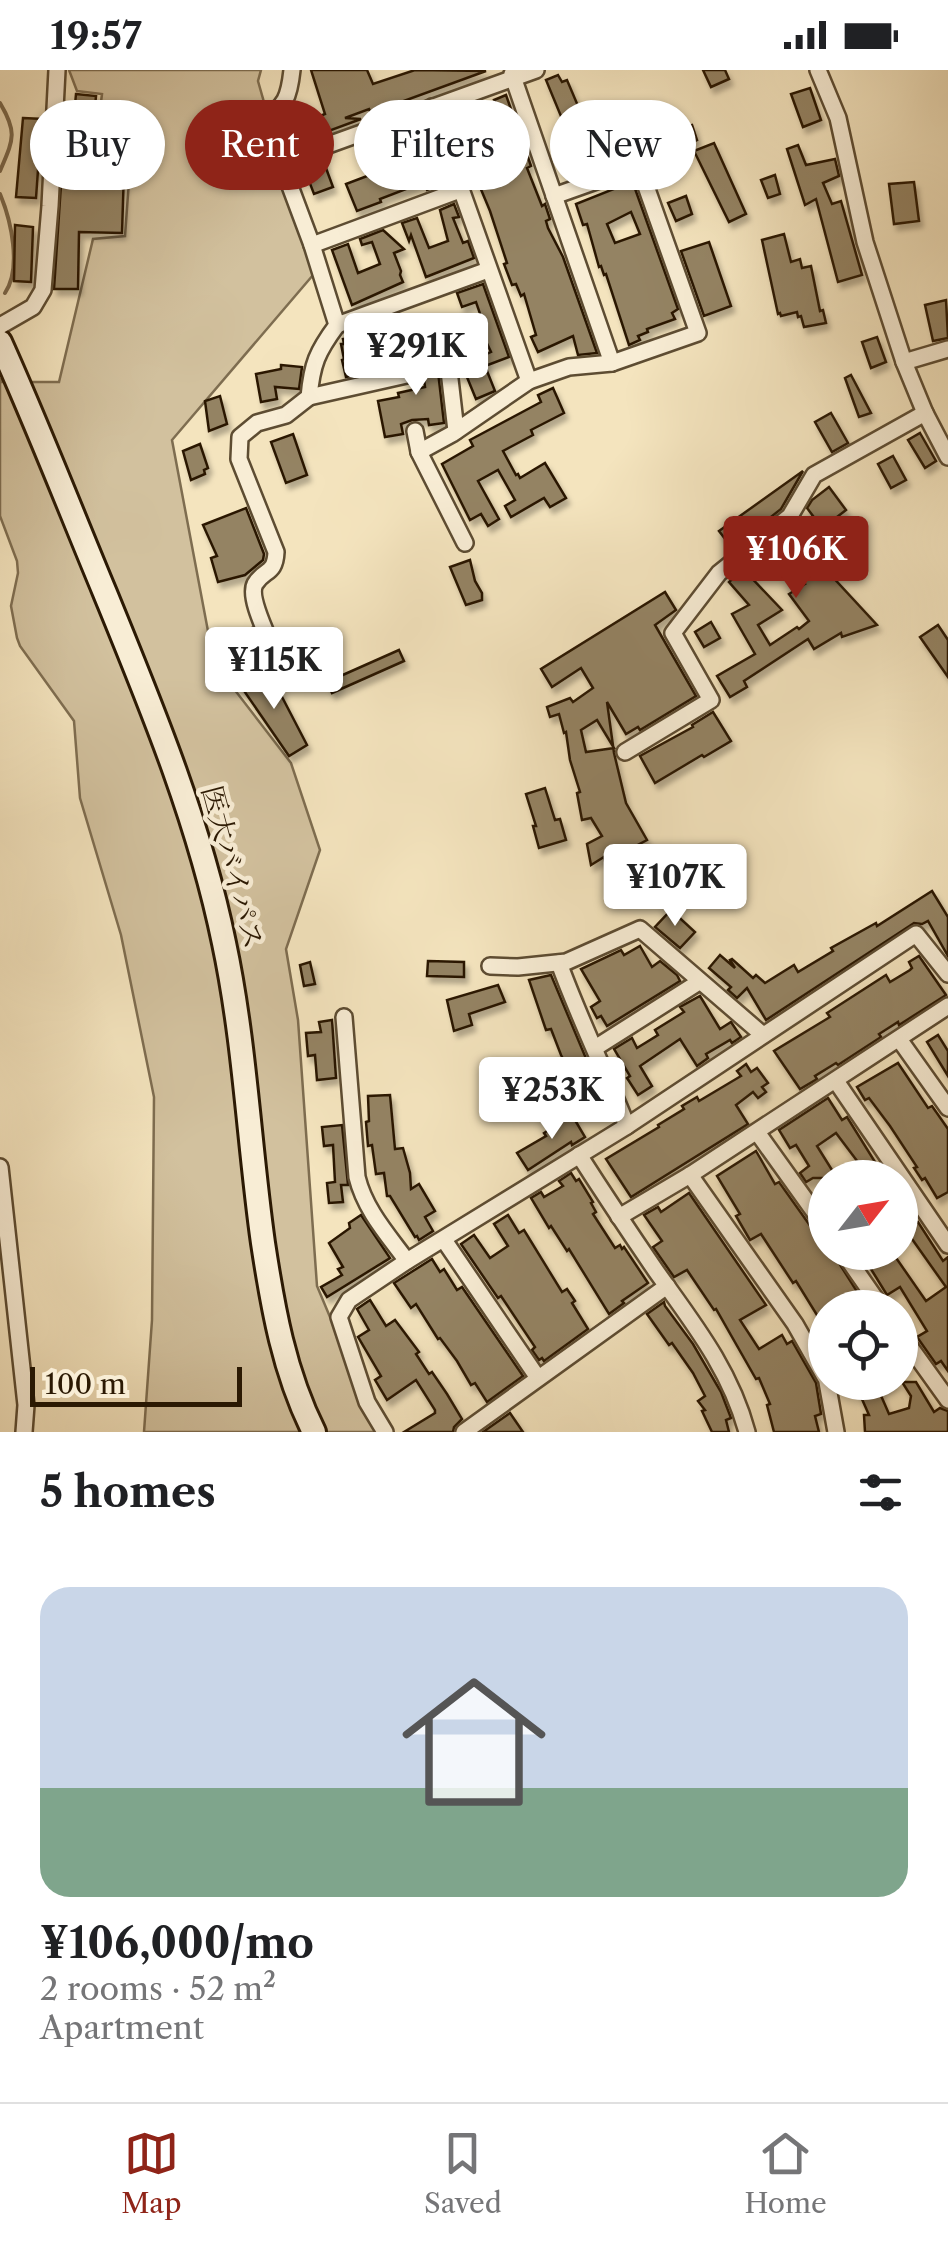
<!DOCTYPE html>
<meta charset="utf-8">
<style>
body{margin:0;font-family:"Libre Caslon Text","Noto Serif JP",serif;background:#f6f6f6;color:#202124;height:100vh;display:flex;flex-direction:column;font-size:38px;white-space:nowrap}
*{box-sizing:border-box;margin:0}
p{font-size:32px;color:#757577}
.icon{flex:none;width:55px;height:55px;fill:none;stroke:currentColor;stroke-width:2;stroke-linecap:round;stroke-linejoin:round}
.map{position:relative;height:1362px;overflow:hidden}
.drawer{display:flex;flex-direction:column;background:#fff;flex:1}
.drawer>*{flex:none}
.hud{position:absolute;left:30px;top:30px;width:890px;height:90px;display:flex;gap:20px}
.needle{width:65px;rotate:59deg}
.buttons{position:absolute;left:808px;top:1090px;display:grid;gap:20px}
.buttons a{display:grid;place-items:center;width:110px;height:110px;border-radius:50%;background:#fff;box-shadow:0 2px 8px #0004;font-size:50px}
.scale{position:absolute;left:30px;bottom:25px;width:212px;box-sizing:border-box;padding-left:10px;border:5px solid #2b1903;border-top:0;font-size:28px;line-height:35px;white-space:nowrap;color:#2b1903;-webkit-text-stroke:8px #f8edd5;paint-order:stroke}
.price{position:absolute;translate:-50% -85px;padding:0 22px;border-radius:10px;background:#fff;color:#222;font-size:32px;line-height:65px;filter:drop-shadow(0 2px 5px #0008)}
.price::after{content:'';position:absolute;left:50%;top:60px;width:30px;height:22px;margin-left:-15px;background:inherit;clip-path:polygon(0 0,100% 0,50% 100%)}
.price.current{background:#8f2418;color:#fff}
ul{padding:0;list-style:none}
li{display:grid;align-content:center;gap:20px;height:530px;padding:0 40px}
li span{display:grid;place-items:center;height:310px;border-radius:30px;color:#555}
li>.icon{margin-inline-start:auto}
span .icon{width:180px;height:180px;fill:#fffc;stroke-width:1}
li b{font-size:42px}
h2{display:flex;justify-content:space-between;align-items:center;height:120px;padding:0 40px;font-size:42px}
.pill{padding:0 35px;border-radius:45px;background:#fff;box-shadow:0 2px 8px #0004;font-size:35px;line-height:90px}
.pill.current{background:#8f2418;color:#fff}
.status{display:flex;justify-content:space-between;align-items:center;height:70px;padding:0 50px;background:#fff;direction:ltr}
.status svg{height:28px;fill:currentColor}
.tab-bar{display:flex;justify-content:space-around;align-items:center;height:140px;border-top:2px solid #e0e0e0;background:#fff;font-size:28px;color:#757577}
.tab-bar a{display:grid;justify-items:center;gap:5px}
.tab-bar .current{color:#8f2418}
.map>svg:first-child{display:block}
.green{fill:#d2c19e;stroke:#7e6d50;stroke-width:2.5}
.lines{fill:none;stroke-linecap:round;stroke-linejoin:round}
.stream{stroke:#7b694d;stroke-width:4}
.building{fill:#948364;stroke:#2b1903;stroke-width:2.5;fill-rule:evenodd;filter:url(#shadow)}
.minor-casing{stroke:#5d4c32;stroke-width:20}
.secondary-casing{stroke:#2b1903;stroke-width:28}
.minor{stroke:#f8edd5;stroke-width:15}
.secondary{stroke:#f8edd5;stroke-width:22}
.labels{text-anchor:middle;stroke-width:9;stroke-linejoin:round;paint-order:stroke}
.street-label{font-size:28px;fill:#2b1903;stroke:#f8edd5}
</style>
<div class="status"><b>19:57</b><svg viewBox="0 0 49 12"><path d="M0 12V9h3v3zM5 12V6h3v6zM10 12V3h3v9zM15 12V0h3v12zM26 1h20v11H26zM47 4h2v5h-2z"/></svg></div>
<div class="map">
<svg width="948" height="1362" viewBox="0 0 948 1362">
<defs>
<filter id="shadow"><feDropShadow dx="3.5" dy="6" stdDeviation="2.5" flood-color="#0004"/></filter>
</defs>
<rect width="100%" height="100%" fill="#f4e4be"/>
<filter id="stains"><feTurbulence type="fractalNoise" baseFrequency=".002" numOctaves="4"/><feColorMatrix values="0 0 0 0 .2 0 0 0 0 .09 0 0 0 0 .02 0 0 0 .5 -.17"/></filter>
<radialGradient id="worn" r=".72"><stop offset=".6" stop-color="#630" stop-opacity="0"/><stop offset="1" stop-color="#630" stop-opacity=".3"/></radialGradient>
<!-- green -->
<path class="green" d="M69 0H261L258 11 281 92 319 198 172 370 214 593 291 693 320 780 286 879 298 950 317 1216 330 1247H339L382 1362H144L152 1250 154 1027 121 865 80 728 74 651 20 576 17 568 11 536 18 503 17 491 0 446V308L2 312H59L93 169 125 166 130 97 93 96 102 24 77 21Z"/>
<g class="lines">
<!-- stream -->
<g class="stream">
<path d="M0 33C18 63 13 70 0 101"/>
<path d="M0 124C11 150 22 198 5 223"/>
</g>
</g>
<!-- building -->
<g class="building">
<path d="M311 0H367L373 14 415 0 486 1 371 43 369 39 345 48 361 49 326 62 320 46 325 44Z"/>
<path d="M703 0H725L729 9 711 17Z"/>
<path d="M558 5 562 12 567 10 595 76 603 71 608 79 610 77 616 87 609 95 568 109 560 86 575 80 546 10Z"/>
<path d="M810 18 821 50 803 57 791 24Z"/>
<path d="M76 24 96 26 89 99 124 100 122 163 79 162 78 219H54L65 55 73 56Z"/>
<path d="M506 25 531 96 527 98 542 136 545 134 550 149 546 151 548 158 563 187 597 283 578 285 573 266 538 282 531 267 536 265 524 224 521 226 516 214 512 215 504 194 507 193 490 141 475 105H474L453 42 472 35 475 42 496 35 494 30Z"/>
<path d="M23 48 43 49 41 100H38L36 128 16 127Z"/>
<path d="M425 52 446 113 427 120 424 112 380 129 381 132 357 141 346 114 383 100 368 73 384 67 386 70 406 61 405 59Z"/>
<path d="M692 55 697 70 684 76 677 59Z"/>
<path d="M714 73 746 144 729 152 694 81Z"/>
<path d="M798 75 806 95 835 89 839 106 823 113 832 134 841 131 862 205 838 212 816 129 805 135 787 79Z"/>
<path d="M671 78 677 99 657 108 648 89 661 79Z"/>
<path d="M323 90 333 117 314 124 304 98Z"/>
<path d="M775 105 780 124 768 128 761 110Z"/>
<path d="M631 112 633 113 678 239 672 243 675 249 647 259 648 262 638 266 640 270 629 275 606 204 604 205 601 196 599 197 587 154 583 155 576 134ZM631 142 640 164 615 173 607 154Z"/>
<path d="M914 112 919 151 894 154 889 114Z"/>
<path d="M686 126 692 144 676 151 668 133Z"/>
<path d="M454 134 459 147 453 148 463 173 468 171 474 188 426 207 411 165 409 171 402 153 417 148 429 178 448 171 440 140Z"/>
<path d="M15 155 33 157 31 212 14 211Z"/>
<path d="M383 160 404 179 394 183 401 201 400 205 403 212 352 235 332 180 348 174 358 203 380 194 372 172 362 175 360 169Z"/>
<path d="M784 164 791 192 800 189 802 198 811 196 820 241 823 240 826 253 804 257 801 246 798 247 797 242 781 246 780 243 778 244 762 170Z"/>
<path d="M709 172 731 236 704 246 681 181Z"/>
<path d="M483 214 509 287 485 296 495 321 476 329 462 295 491 282 482 263 486 261 476 232 462 237 457 223Z"/>
<path d="M946 230 948 268 933 271 925 235Z"/>
<path d="M407 246 414 275 389 282V284L382 285 383 293 366 295 367 302 346 307 342 290 344 289 341 274H344L343 269 363 266 362 261 390 256 389 250Z"/>
<path d="M436 263 439 285 437 293 444 353 429 355 428 349 412 350 401 354 403 364 385 367 378 331 399 327 398 323 425 317 423 301 432 300 420 269Z"/>
<path d="M877 267 886 292 871 298 862 272Z"/>
<path d="M281 295 302 297 299 319 275 317 277 329 261 332 256 304 281 299Z"/>
<path d="M851 305 871 343 859 347 845 308Z"/>
<path d="M553 318 564 343 531 360 533 365 503 381 516 405 518 404 520 408 545 393 566 428 550 437 544 428 511 447 505 436 515 430 498 400 478 411 499 449 488 456 481 444 470 450 442 394 473 376 470 370 541 332 538 325Z"/>
<path d="M220 326 227 354 209 361 205 331Z"/>
<path d="M831 343 848 373 832 382 815 352Z"/>
<path d="M920 363 936 391 925 398 908 370Z"/>
<path d="M293 364 307 405 286 413 271 372Z"/>
<path d="M200 374 208 398 204 400 205 404 191 410 183 381Z"/>
<path d="M893 386 906 410 891 418 878 394Z"/>
<path d="M803 401 781 439 732 478 719 461Z"/>
<path d="M829 417 846 440 819 461 822 465 804 476 877 555 842 567 841 563 814 579 808 569 744 611 747 617 730 627 717 606 755 584 732 544 749 535 729 512 743 499 782 540 758 555 770 575 797 557 799 559 809 551 789 524 805 514 778 484 792 473 786 464 813 446 807 438 812 430Z"/>
<path d="M246 438 264 484 263 490 245 505 218 512 211 488 217 486 203 455Z"/>
<path d="M470 490 475 511 482 523V530L466 535 450 497Z"/>
<path d="M665 522 676 540 655 555 696 626 640 660 638 657 626 664 607 632 614 683 626 733 647 770 619 785 622 796 607 799 604 787 591 795 587 774 602 766 591 748 582 750 577 723 580 722 570 690 566 662 564 663 559 644 550 647 547 637 570 628 573 632 593 618 581 598 552 617 541 599ZM597 650 614 678 586 682 581 660Z"/>
<path d="M711 552 720 568 704 577 695 562Z"/>
<path d="M938 555 948 570V607L920 567Z"/>
<path d="M252 558 263 584 246 590 239 564Z"/>
<path d="M399 580 404 591 332 623 327 612Z"/>
<path d="M268 600 307 675 289 686 240 615Z"/>
<path d="M713 642 731 671 704 687 702 685 655 713 640 686 693 657 692 655Z"/>
<path d="M545 718 555 750 560 749 566 770 539 778 533 756H536L526 724Z"/>
<path d="M932 821 948 847V886L928 851 922 854 914 853 766 950 747 918 737 928 728 920 731 917 709 898 720 885 735 898 730 890 732 889 753 908 756 905 765 913 794 895 798 902 833 881 831 878 876 853 877 856Z"/>
<path d="M671 840 695 862 680 878 655 857Z"/>
<path d="M640 876 652 897 660 891 677 905 680 911 607 956 601 946 597 948 591 937 600 931 581 899 621 880 624 885Z"/>
<path d="M919 886 946 925 899 955 898 952 879 964 881 967 838 995 836 993 815 1006 817 1009 800 1019 774 981 830 947 827 943 886 905 890 912 910 900 912 898 909 892Z"/>
<path d="M428 891 464 892V907L427 906Z"/>
<path d="M310 892 315 914 304 916 300 895Z"/>
<path d="M551 905 590 998 574 1008 561 985 551 959 546 960 529 910Z"/>
<path d="M498 915 505 932 469 944 472 955 454 961 447 930Z"/>
<path d="M700 926 720 959 731 952 741 967 732 973 730 970 706 984 708 988 697 996 680 969 640 996 652 1016 638 1025 627 1008 630 1006 614 979 632 968 637 978 658 965 655 960 684 942 680 937Z"/>
<path d="M332 950 336 1008 317 1010 315 985 308 986 306 963 321 962 319 952Z"/>
<path d="M938 965 948 981V1006L927 972Z"/>
<path d="M898 993 928 1038 932 1036 948 1059V1122L937 1128 925 1108 922 1110 914 1098 917 1097 890 1056 869 1028 865 1030 857 1017Z"/>
<path d="M746 994 751 1002 757 998 768 1013 762 1017 766 1022 758 1028 753 1022 736 1035 748 1054 631 1127 606 1089 659 1057 658 1055 684 1039 682 1036 697 1027 699 1031 741 1006 737 1001Z"/>
<path d="M390 1025 395 1079 403 1078 410 1103 411 1119 419 1114 435 1141 425 1147 433 1161 419 1170 417 1166 415 1167 390 1126H387L384 1103 376 1104 372 1075 368 1076 366 1052 369 1051 368 1026Z"/>
<path d="M828 1028 842 1050 847 1047 885 1108H870L836 1063 817 1076 837 1108H813L806 1112 800 1103 809 1096 796 1075 790 1078 779 1060Z"/>
<path d="M572 1045 585 1067 572 1075 571 1072 528 1100 517 1083 546 1066 544 1063Z"/>
<path d="M342 1055 348 1115H341L343 1132 329 1133 327 1113 335 1112 333 1075 324 1076 322 1057Z"/>
<path d="M756 1081 775 1114 779 1112 816 1164 825 1168V1182H832L863 1231 852 1238H825V1258L796 1211 793 1213 761 1164 750 1170 736 1146 740 1144 717 1106Z"/>
<path d="M571 1103 576 1111 579 1109 593 1132 591 1133 596 1142 593 1144 615 1178 620 1175 622 1179 624 1177 648 1213 622 1231 624 1233 609 1244 569 1179 567 1181 551 1156 549 1158 531 1128 541 1122 544 1127 563 1116 559 1111Z"/>
<path d="M689 1123 766 1235 740 1250 759 1279 782 1265 787 1274 792 1271 816 1313 821 1344 815 1346 819 1362H774L767 1335 770 1334 759 1308 756 1309 716 1239 714 1240 687 1200 674 1207 653 1177 662 1171 644 1145 658 1137 661 1142Z"/>
<path d="M900 1127 915 1154 918 1152 943 1191 948 1187V1301L941 1291 936 1294 917 1267 927 1261 900 1217 887 1225 866 1191 870 1189 867 1182H892L926 1231 946 1217 900 1152Z"/>
<path d="M361 1145 390 1188 327 1227 321 1217 342 1205 338 1199 343 1197 329 1173 350 1158 349 1153Z"/>
<path d="M508 1145 519 1163 524 1160 562 1222 567 1219 575 1231 572 1233 588 1259 544 1291 542 1288 539 1290 532 1280 535 1277 501 1226 498 1228 461 1174 474 1165 490 1188 508 1176 494 1154Z"/>
<path d="M432 1189 440 1202 444 1199 457 1220 462 1217 523 1306 487 1332 475 1313 471 1315 457 1291 440 1268 438 1269 416 1234 411 1238 394 1213Z"/>
<path d="M370 1230 386 1256 395 1250 419 1282 416 1284 429 1304 432 1302 447 1324 462 1349 454 1357 453 1362H404L435 1343V1340L416 1310 387 1330 375 1310 381 1306 358 1267 369 1260 357 1239Z"/>
<path d="M664 1232 665 1236 693 1274 721 1322 731 1348 726 1350 729 1362H712L702 1341 705 1340 698 1331 705 1326 693 1303 672 1273 669 1275 647 1244Z"/>
<path d="M873 1312H895L879 1321 889 1344 909 1338 911 1326 902 1312H916L934 1342 940 1338 948 1341V1362H865L864 1345H869L858 1320Z"/>
<path d="M510 1343 523 1362H483Z"/>
</g>
<g class="lines">
<!-- minor casing -->
<g class="minor-casing">
<g id="minor">
<path d="M818 0 838 48 865 172 904 292 925 343 948 387"/>
<path d="M512 4 612 293"/>
<path d="M432 37 529 311"/>
<path d="M281 92 263 52C286 34 289 28 292 0"/>
<path d="M312 175 460 120"/>
<path d="M337 255 488 200"/>
<path d="M0 256 33 237 43 220 50 136 57 0"/>
<path d="M448 292 456 361"/>
<path d="M904 292 948 279"/>
<path d="M309 327 411 304"/>
<path d="M415 361 419 382 465 473"/>
<path d="M419 382 452 364 529 311 569 297 612 293 698 263 642 105 630 99 554 126"/>
<path d="M272 577C267 564 248 527 255 514 264 499 275 505 276 482L239 389 240 367 257 353 286 345 309 327C312 294 317 282 337 255L312 175 281 92 536 0"/>
<path d="M625 682 711 630 673 563 719 503 790 446 814 405 925 343"/>
<path d="M559 893C579 948 605 1001 627 1056"/>
<path d="M490 896 518 897 566 892 640 859 763 965"/>
<path d="M344 947 357 1107C365 1140 388 1165 407 1191"/>
<path d="M899 969 948 1038"/>
<path d="M595 978 699 912"/>
<path d="M836 1011 948 1175"/>
<path d="M757 1062 825 1157"/>
<path d="M579 1085C604 1124 630 1163 656 1201 693 1253 730 1299 747 1362"/>
<path d="M0 1097 26 1335 24 1362"/>
<path d="M690 1105 795 1254 825 1307"/>
<path d="M619 1147 690 1105 948 936"/>
<path d="M444 1170 538 1308"/>
<path d="M843 1182 882 1238"/>
<path d="M900 1263 948 1330"/>
<path d="M827 1312 836 1362"/>
<path d="M385 1362 367 1332 339 1247 349 1230 407 1191 627 1056 916 864 948 904"/>
<path d="M464 1362 667 1216"/>
</g>
</g>
<!-- secondary casing -->
<g class="secondary-casing">
<path id="secondary" d="M0 272C37 354 70 439 105 523 152 638 199 751 224 873 245 972 249 1074 263 1173 273 1239 284 1302 314 1362"/>
</g>
<!-- minor -->
<use href="#minor" class="minor"/>
<!-- secondary -->
<use href="#secondary" class="secondary"/>
</g>
<g class="labels">
<!-- street labels -->
<g class="street-label">
<text transform="translate(233 797) rotate(75)" y="10">医大バイパス</text>
</g>
</g>
<rect width="100%" height="100%" filter="url(#stains)"/>
<rect width="100%" height="100%" fill="url(#worn)"/>
</svg>
<div class="buttons">
<a><svg class="needle" viewBox="-14 -14 28 28"><path d="M0-13l5 13h-10z" fill="#e53935"/><path d="M0 13l5-13h-10z" fill="#757577"/></svg></a>
<a><svg class="icon" aria-label="locate" viewBox="0 0 24 24"><circle cx="12" cy="12" r="6"/><path d="M12 2v4M12 18v4M2 12h4M18 12h4"/></svg></a>
</div>
<div class="scale">100 m</div>
<b class="price" style="left:416px;top:328px">¥291K</b>
<b class="price current" style="left:796px;top:531px">¥106K</b>
<b class="price" style="left:274px;top:642px">¥115K</b>
<b class="price" style="left:675px;top:859px">¥107K</b>
<b class="price" style="left:552px;top:1072px">¥253K</b>
<div class="hud">
<a class="pill">Buy</a>
<a class="pill current">Rent</a>
<a class="pill">Filters</a>
<a class="pill">New</a>
</div>
</div>
<section class="drawer">
<h2>5 homes<svg class="icon" aria-label="filters" viewBox="0 0 24 24"><path d="M4 7h16M4 17h16"/><circle cx="9" cy="7" r="2"/><circle cx="15" cy="17" r="2"/></svg></h2>
<ul>
<li><span style="background:linear-gradient(#c9d6e8 65%,#7fa58c 0)"><svg class="icon" aria-label="home" viewBox="0 0 24 24"><path d="M3 11l9-7 9 7M6 9v11h12V9"/></svg></span><div><b>¥106,000/mo</b><p>2 rooms · 52 m²</p><p>Apartment</p></div></li>
</ul>
</section>
<nav class="tab-bar">
<a class="current"><svg class="icon" aria-label="map" viewBox="0 0 24 24"><path d="M3 6l6-2 6 2 6-2v14l-6 2-6-2-6 2zM9 4v14M15 6v14"/></svg>Map</a>
<a><svg class="icon" aria-label="saved" viewBox="0 0 24 24"><path d="M7 4h10v16l-5-4-5 4z"/></svg>Saved</a>
<a><svg class="icon" aria-label="home" viewBox="0 0 24 24"><path d="M3 11l9-7 9 7M6 9v11h12V9"/></svg>Home</a>
</nav>
